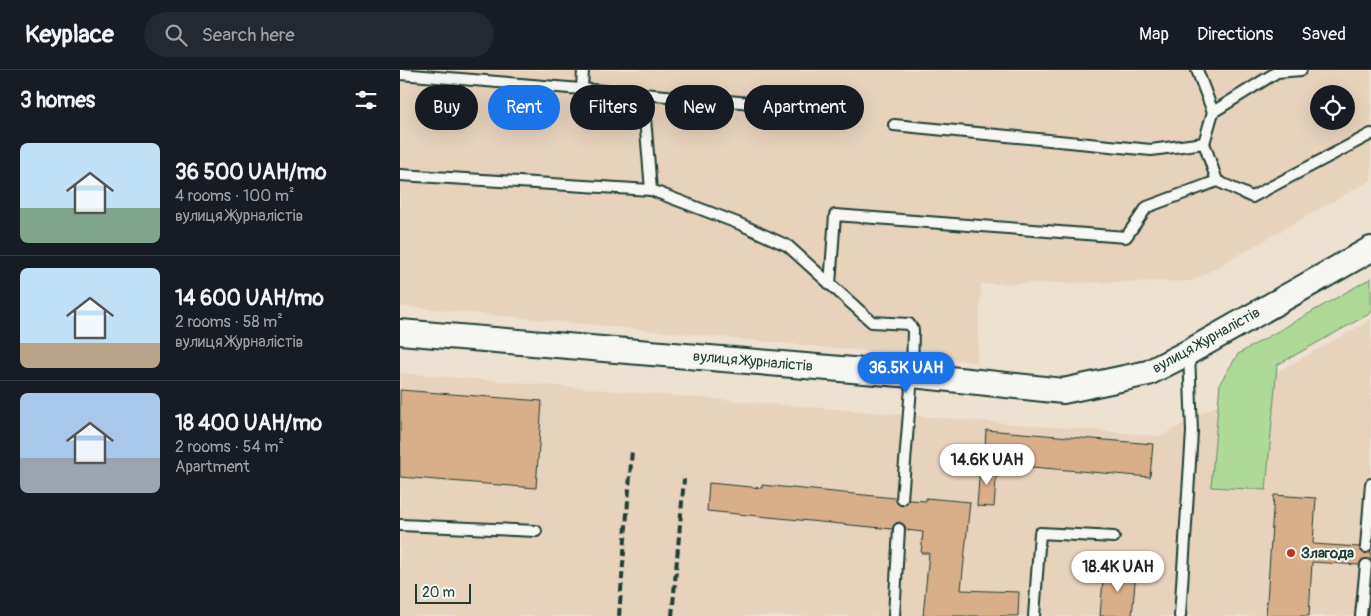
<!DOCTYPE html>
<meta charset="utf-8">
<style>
body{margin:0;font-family:Pangolin,sans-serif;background:#242831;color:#f1f3f6;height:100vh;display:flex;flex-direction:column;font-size:19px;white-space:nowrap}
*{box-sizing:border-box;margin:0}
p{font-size:16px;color:#9ea1a6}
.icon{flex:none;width:28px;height:28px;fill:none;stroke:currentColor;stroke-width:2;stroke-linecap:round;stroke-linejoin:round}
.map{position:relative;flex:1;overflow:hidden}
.side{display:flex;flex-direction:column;background:#171b24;width:400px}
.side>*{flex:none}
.banner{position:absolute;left:15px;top:15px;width:475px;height:45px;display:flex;gap:10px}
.tools{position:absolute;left:910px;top:15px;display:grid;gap:10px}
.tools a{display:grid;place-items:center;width:45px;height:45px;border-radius:50%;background:#171b24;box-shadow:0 5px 20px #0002;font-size:25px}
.scale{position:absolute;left:15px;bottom:12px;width:56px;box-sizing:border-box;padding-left:5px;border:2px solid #1f3d34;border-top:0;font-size:14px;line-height:18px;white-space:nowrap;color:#1f3d34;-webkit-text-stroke:4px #f6f6f2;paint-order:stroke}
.price{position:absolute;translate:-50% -42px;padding:0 11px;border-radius:18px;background:#fff;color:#222;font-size:16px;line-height:32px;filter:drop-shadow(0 1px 2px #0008)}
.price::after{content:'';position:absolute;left:50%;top:30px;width:15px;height:11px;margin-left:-8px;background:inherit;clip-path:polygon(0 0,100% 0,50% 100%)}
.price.current{background:#1a73e8;color:#fff}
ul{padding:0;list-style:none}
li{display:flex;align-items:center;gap:15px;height:125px;padding:0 20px}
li+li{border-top:1px solid #363941}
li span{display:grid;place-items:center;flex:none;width:140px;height:100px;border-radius:8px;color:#555}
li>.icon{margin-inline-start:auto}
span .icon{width:60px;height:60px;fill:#fffc;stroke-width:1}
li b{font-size:21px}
h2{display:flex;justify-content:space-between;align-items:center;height:60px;padding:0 20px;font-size:21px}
.tag{padding:0 18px;border-radius:22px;background:#171b24;box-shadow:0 5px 20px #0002;font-size:18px;line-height:45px}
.tag.current{background:#1a73e8;color:#fff}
header{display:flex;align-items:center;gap:30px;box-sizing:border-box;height:70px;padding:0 25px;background:#171b24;border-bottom:1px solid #363941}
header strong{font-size:24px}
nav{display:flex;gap:28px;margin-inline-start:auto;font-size:18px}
.search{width:350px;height:45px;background:#242831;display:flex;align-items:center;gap:12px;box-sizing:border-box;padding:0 18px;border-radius:28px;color:#9ea1a6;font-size:19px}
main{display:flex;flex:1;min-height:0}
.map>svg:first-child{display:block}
.built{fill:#e7d2bc;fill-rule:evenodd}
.green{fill:#afd997;stroke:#678b66}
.building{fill:#d8af89;stroke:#1f3d34}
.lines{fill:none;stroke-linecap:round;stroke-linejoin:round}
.service-casing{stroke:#1f3d34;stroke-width:14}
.tertiary-casing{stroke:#1f3d34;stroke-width:28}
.service{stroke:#f6f6f2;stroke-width:10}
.tertiary{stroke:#f6f6f2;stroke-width:24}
.rail{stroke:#1f3d34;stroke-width:4;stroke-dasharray:8 4;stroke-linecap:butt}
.poi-dot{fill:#c8321e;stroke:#f6f6f2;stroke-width:2}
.labels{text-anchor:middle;stroke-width:4;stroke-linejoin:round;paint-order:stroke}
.street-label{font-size:15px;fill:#1f3d34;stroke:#f6f6f2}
.poi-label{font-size:15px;font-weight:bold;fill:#1f3d34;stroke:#f6f6f2;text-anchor:start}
</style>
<header>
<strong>Keyplace</strong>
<div class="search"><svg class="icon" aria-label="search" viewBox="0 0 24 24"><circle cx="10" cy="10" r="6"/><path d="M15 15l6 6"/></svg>Search here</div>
<nav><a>Map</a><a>Directions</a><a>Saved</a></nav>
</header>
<main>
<section class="side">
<h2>3 homes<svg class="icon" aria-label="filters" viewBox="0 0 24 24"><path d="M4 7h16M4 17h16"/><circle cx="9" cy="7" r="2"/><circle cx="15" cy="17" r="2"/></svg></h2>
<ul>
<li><span style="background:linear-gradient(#bfe0f5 65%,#7fa58c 0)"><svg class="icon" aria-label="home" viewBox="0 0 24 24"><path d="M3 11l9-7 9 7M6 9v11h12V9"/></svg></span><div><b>36 500 UAH/mo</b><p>4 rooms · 100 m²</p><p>вулиця Журналістів</p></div></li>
<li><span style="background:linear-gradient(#bfe0f5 75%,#b9a48a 0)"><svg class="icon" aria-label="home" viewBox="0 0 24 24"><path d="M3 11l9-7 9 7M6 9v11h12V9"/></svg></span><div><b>14 600 UAH/mo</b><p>2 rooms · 58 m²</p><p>вулиця Журналістів</p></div></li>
<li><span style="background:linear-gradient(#a9c7e8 65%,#9aa5b1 0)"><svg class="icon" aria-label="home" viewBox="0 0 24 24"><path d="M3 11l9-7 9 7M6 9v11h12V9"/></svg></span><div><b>18 400 UAH/mo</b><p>2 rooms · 54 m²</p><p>Apartment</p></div></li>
</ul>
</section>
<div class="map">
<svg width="971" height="546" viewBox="0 0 971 546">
<rect width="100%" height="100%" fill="#ede1d2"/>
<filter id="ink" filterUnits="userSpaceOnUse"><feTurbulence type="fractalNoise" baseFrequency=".02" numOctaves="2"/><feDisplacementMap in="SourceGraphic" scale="10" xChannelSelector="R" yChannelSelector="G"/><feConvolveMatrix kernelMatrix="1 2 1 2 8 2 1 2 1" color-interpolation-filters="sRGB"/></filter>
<g filter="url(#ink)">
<!-- built -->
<g class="built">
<path d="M0 0H971V110L792 211 581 214 577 292 0 236ZM919 24H946V51H919Z"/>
<path d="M971 250V546H0V303L761 366Z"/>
</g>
<!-- green -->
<path class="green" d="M971 208V243L877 295 866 420 811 417 820 313 838 284Z"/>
<!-- building -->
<g class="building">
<path d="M0 320 142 331 136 418 0 407Z"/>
<path d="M586 360 753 374 750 407 584 393Z"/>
<path d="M580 396 597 397 594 437 577 436Z"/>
<path d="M309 413 362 418V415L495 428 498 434 502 436 509 430 526 431V428L570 432 561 520 619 522 618 546H523L529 483H521L523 462 506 460 505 456 500 452 496 453 492 459 307 441Z"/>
<path d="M874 425 916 428 913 474 959 477 963 483 971 482V491L964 489 959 495 912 492 909 546H866Z"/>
<path d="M704 498 736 501 732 546H700Z"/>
</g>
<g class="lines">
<!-- service casing -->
<g class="service-casing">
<g id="service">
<path d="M0 4 424 39"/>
<path d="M182 19 183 0"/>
<path d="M243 24 251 120 340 154 388 176 472 252 509 254 513 260 512 305 502 429"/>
<path d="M813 42 877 2 901 0"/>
<path d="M494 55 751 80 804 73 813 42 797 0"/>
<path d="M804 73 817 111"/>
<path d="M0 105 251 120"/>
<path d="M430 215 435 145 726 167 747 137 817 111 852 127 971 64"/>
<path d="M0 455 136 461"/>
<path d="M966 477 971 414"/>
<path d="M494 546 499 459"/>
<path d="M634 546 640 463 714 467"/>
<path d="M780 546 792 362 789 283"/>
<path d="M961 546 966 495"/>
</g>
</g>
<!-- tertiary casing -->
<g class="tertiary-casing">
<path id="tertiary" d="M0 262 512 305 663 321 748 303 789 282 971 179"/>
</g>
<!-- service -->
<use href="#service" class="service"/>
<!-- tertiary -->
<use href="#tertiary" class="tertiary"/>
<!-- rail -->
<g class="rail">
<path d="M219 546 232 380"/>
<path d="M272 546 284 409"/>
</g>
</g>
</g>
<!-- markers -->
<circle class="poi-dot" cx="891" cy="483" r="5"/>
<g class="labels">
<!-- street labels -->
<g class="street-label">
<text transform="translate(806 270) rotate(-29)" y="5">вулиця Журналістів</text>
<text transform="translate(353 291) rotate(5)" y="5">вулиця Журналістів</text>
</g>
<!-- poi labels -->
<g class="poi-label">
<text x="901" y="488">Злагода</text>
</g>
</g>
</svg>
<div class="tools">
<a><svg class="icon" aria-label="locate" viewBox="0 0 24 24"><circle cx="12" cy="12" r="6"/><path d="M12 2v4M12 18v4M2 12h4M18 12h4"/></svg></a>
</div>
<div class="scale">20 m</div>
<b class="price current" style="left:506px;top:324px">36.5K UAH</b>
<b class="price" style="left:587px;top:416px">14.6K UAH</b>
<b class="price" style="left:718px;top:523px">18.4K UAH</b>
<div class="banner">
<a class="tag">Buy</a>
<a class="tag current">Rent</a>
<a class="tag">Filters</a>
<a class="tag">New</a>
<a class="tag">Apartment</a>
</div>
</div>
</main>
